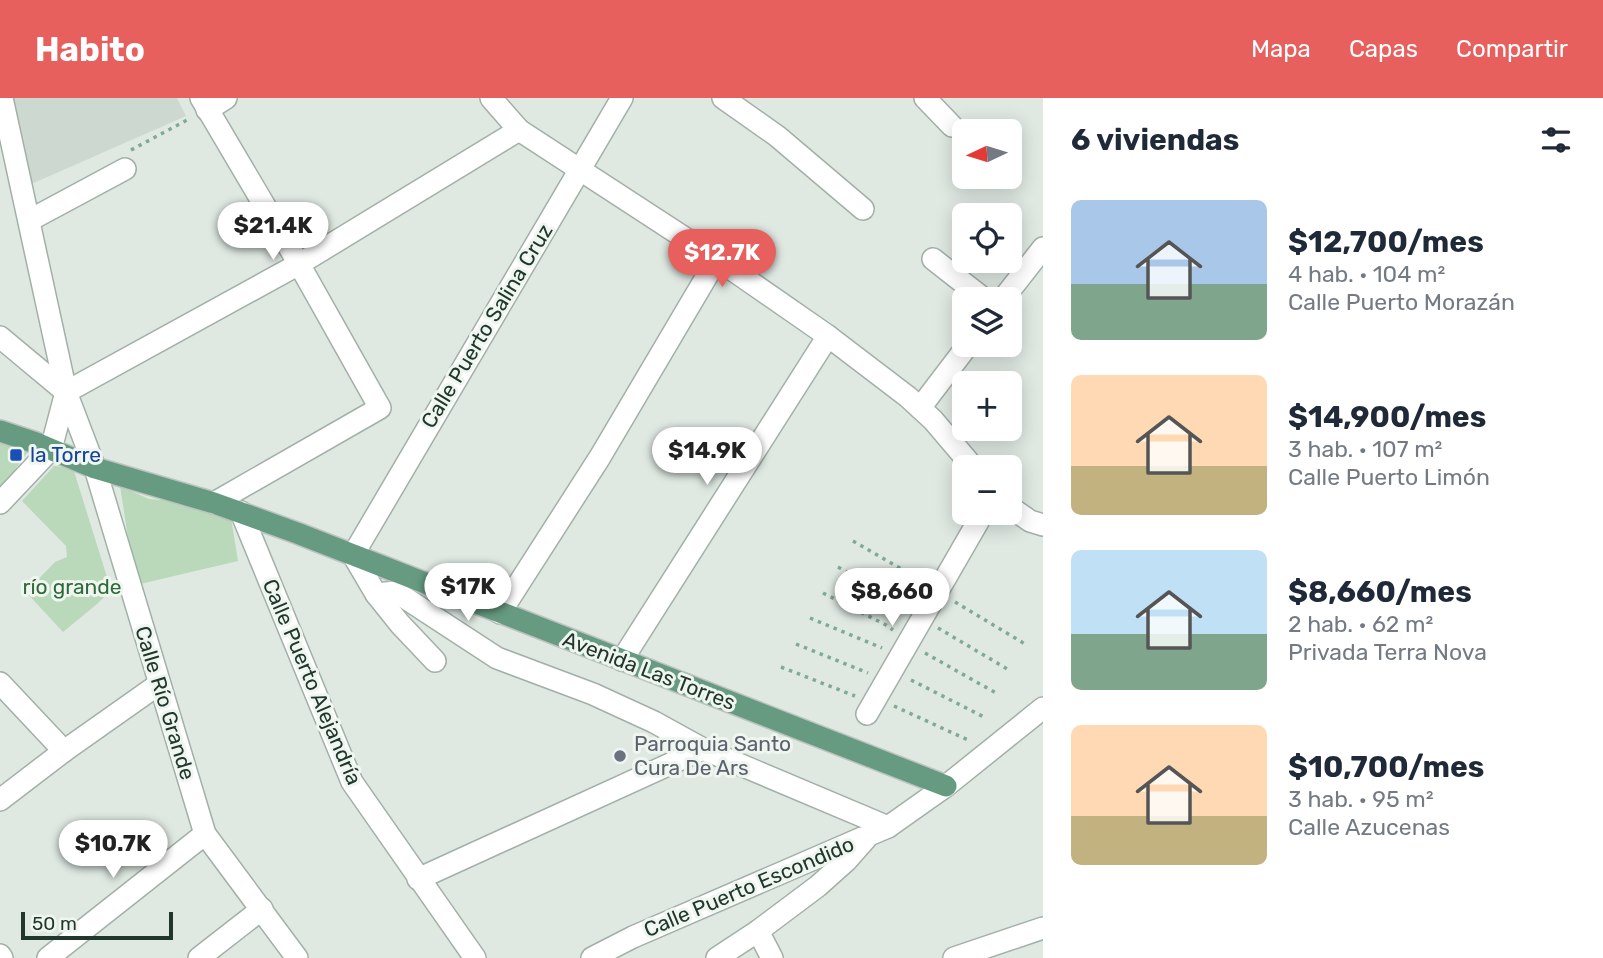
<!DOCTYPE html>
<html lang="es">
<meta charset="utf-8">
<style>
body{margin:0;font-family:Rubik,sans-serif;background:#f6f6f7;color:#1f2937;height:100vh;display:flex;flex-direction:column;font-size:26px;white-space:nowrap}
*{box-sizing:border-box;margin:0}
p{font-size:23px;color:#747a83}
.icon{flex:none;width:38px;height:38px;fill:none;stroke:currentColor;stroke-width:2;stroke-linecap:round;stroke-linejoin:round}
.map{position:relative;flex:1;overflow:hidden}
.sheet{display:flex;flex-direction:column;background:#fff;width:560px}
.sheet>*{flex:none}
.needle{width:46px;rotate:266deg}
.buttons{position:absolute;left:952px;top:21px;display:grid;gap:14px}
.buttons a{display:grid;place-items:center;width:70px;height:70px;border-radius:10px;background:#fff;box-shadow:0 4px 18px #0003;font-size:35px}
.scale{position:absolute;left:21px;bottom:18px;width:152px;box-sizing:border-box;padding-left:7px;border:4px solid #21372c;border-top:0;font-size:19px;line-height:24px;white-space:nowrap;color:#21372c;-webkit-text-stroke:5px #eff6f0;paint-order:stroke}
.price{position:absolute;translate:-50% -60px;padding:0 16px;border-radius:24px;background:#fff;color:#222;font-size:23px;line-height:46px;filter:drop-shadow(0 2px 4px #0008)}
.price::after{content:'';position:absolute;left:50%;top:42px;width:21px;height:16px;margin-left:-10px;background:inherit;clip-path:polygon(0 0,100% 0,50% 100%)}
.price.selected{background:#e7605e;color:#fff}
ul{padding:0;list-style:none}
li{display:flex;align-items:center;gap:21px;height:175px;padding:0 28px}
li span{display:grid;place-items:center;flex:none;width:196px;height:140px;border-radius:10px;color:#555}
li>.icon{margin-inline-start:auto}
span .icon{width:84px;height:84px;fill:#fffc;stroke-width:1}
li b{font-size:30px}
h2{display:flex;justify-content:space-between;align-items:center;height:84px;padding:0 28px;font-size:30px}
header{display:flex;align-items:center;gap:42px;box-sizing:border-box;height:98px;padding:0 35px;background:#e7605e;color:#fff}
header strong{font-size:33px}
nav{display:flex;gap:38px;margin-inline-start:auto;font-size:24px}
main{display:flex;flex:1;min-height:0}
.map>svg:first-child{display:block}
.built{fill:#cdd8d1}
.green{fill:#b9d9ba}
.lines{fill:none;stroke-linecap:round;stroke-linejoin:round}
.minor-casing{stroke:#a2b0a8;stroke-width:24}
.major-casing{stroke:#bcc3c0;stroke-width:24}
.path{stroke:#81aa94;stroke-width:3.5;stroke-dasharray:3.5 5;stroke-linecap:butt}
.minor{stroke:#fff;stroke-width:21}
.major{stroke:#669b81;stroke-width:21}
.transit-dot{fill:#1a4fb4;stroke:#eff6f0;stroke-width:2.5}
.worship-dot{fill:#6b7280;stroke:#eff6f0;stroke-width:2.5}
.labels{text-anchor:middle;stroke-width:6;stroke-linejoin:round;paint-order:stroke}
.street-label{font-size:21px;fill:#21372c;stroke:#eff6f0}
.transit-label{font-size:21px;fill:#164399;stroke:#eff6f0;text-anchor:start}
.park-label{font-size:21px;fill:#2f6b38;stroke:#eff6f0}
.worship-label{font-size:21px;fill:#5b616d;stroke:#eff6f0;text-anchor:start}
</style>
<header>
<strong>Habito</strong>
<nav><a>Mapa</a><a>Capas</a><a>Compartir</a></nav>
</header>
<main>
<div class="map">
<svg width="1043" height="860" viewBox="0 0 1043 860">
<rect width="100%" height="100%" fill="#dfe9e2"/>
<!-- built -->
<path class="built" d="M8 0H177L186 18 29 87Z"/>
<!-- green -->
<g class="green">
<path d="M0 338 32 348 0 392Z"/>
<path d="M54 368 73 370 111 492 97 506 63 534 26 494 55 464 67 459 66 448 22 403Z"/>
<path d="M120 388 149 401 183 404 231 420 238 463 140 486 128 439Z"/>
</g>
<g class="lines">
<!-- minor casing -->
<g class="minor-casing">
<g id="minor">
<path d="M2 0 66 294 95 370 205 736 297 860"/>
<path d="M201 0 299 166 380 310 214 405"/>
<path d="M491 0 519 32 717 161 828 238 908 299 933 322 973 369"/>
<path d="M622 0 353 457 376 496 396 494 497 560 593 596 654 624 703 651 888 729"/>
<path d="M723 0 777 38 863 111"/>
<path d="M925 0 952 28"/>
<path d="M207 12 226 0"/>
<path d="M30 122 125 71"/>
<path d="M933 161 984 201"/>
<path d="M1003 201 1043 150"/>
<path d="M0 239 66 294"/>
<path d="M66 294 299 166 519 32"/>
<path d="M920 310 968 247"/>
<path d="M0 405 51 351 66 294"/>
<path d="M1010 409 1030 423 1043 427"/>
<path d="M241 414 352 684 475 860"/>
<path d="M376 496 400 526 435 563"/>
<path d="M500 515 600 359 717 161"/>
<path d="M622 562 828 238"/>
<path d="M0 585 64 653"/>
<path d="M867 616 983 415"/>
<path d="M0 702 64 653 159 586"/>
<path d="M418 781 703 651"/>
<path d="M758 833 772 860"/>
<path d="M0 857 2 860"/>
<path d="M48 860 205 736"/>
<path d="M199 860 262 811"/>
<path d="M592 860 633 839 862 740"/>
<path d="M717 860 758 833 818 788 846 763 869 737 888 729 946 688 1043 610"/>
<path d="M954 860 1043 830"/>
</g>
</g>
<!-- major casing -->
<g class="major-casing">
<path id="major" d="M0 333 36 345 95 370 214 405 297 435 946 688"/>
</g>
<!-- path -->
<g class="path">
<path d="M131 52 189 21"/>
<path d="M853 443 922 483"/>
<path d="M838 469 906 508"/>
<path d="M823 495 886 527 893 532"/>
<path d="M955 504 1025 546"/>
<path d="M810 520 882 550"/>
<path d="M938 530 1009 572"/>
<path d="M796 546 868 575"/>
<path d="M925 555 996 595"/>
<path d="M781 569 855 598"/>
<path d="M911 582 984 619"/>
<path d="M894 608 968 642"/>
</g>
<!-- minor -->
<use href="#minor" class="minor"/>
<!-- major -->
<use href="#major" class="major"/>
</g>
<!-- markers -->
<rect class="transit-dot" x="9" y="350" width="14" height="14" rx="3.5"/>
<circle class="worship-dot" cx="620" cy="658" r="7"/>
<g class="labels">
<!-- street labels -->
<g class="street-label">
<text transform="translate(487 228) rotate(-59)" y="7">Calle Puerto Salina Cruz</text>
<text transform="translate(649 573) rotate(21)" y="7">Avenida Las Torres</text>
<text transform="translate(312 584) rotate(67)" y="7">Calle Puerto Alejandría</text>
<text transform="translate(165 605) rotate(73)" y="7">Calle Río Grande</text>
<text transform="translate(749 789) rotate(-23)" y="7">Calle Puerto Escondido</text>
</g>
<!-- transit labels -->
<g class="transit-label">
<text x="30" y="364">la Torre</text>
</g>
<!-- park labels -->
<g class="park-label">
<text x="72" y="496">río grande</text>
</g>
<!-- worship labels -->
<g class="worship-label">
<text x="634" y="653">Parroquia Santo<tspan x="634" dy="24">Cura De Ars</tspan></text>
</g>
</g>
</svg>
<div class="buttons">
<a><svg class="needle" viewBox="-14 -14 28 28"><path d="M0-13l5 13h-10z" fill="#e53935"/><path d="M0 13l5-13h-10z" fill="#747a83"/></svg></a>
<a><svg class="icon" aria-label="locate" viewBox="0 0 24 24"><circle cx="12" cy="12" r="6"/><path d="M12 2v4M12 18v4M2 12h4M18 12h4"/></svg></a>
<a><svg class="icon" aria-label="layers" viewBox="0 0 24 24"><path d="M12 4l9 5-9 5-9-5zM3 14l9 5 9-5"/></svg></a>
<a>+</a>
<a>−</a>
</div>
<div class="scale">50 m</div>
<b class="price" style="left:273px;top:164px">$21.4K</b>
<b class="price selected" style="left:722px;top:191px">$12.7K</b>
<b class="price" style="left:707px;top:389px">$14.9K</b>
<b class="price" style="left:468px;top:525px">$17K</b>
<b class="price" style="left:892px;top:530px">$8,660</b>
<b class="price" style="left:113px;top:782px">$10.7K</b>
</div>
<section class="sheet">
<h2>6 viviendas<svg class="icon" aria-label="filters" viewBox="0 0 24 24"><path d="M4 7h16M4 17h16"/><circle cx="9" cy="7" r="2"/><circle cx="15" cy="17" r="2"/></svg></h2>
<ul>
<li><span style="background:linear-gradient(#a9c7e8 60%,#7fa58c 0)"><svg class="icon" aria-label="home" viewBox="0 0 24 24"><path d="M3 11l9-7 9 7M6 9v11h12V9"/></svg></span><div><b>$12,700/mes</b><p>4 hab. · 104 m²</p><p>Calle Puerto Morazán</p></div></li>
<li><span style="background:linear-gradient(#ffd9b3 65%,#c2b280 0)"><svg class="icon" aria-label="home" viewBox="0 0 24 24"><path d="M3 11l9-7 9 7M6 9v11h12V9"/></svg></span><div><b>$14,900/mes</b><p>3 hab. · 107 m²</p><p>Calle Puerto Limón</p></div></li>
<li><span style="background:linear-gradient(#bfe0f5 60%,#7fa58c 0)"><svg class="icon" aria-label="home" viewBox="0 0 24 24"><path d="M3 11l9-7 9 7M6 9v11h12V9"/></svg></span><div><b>$8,660/mes</b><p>2 hab. · 62 m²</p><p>Privada Terra Nova</p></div></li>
<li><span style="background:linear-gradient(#ffd9b3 65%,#c2b280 0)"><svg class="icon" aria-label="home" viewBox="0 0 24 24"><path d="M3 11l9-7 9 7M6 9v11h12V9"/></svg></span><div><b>$10,700/mes</b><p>3 hab. · 95 m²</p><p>Calle Azucenas</p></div></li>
</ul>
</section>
</main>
